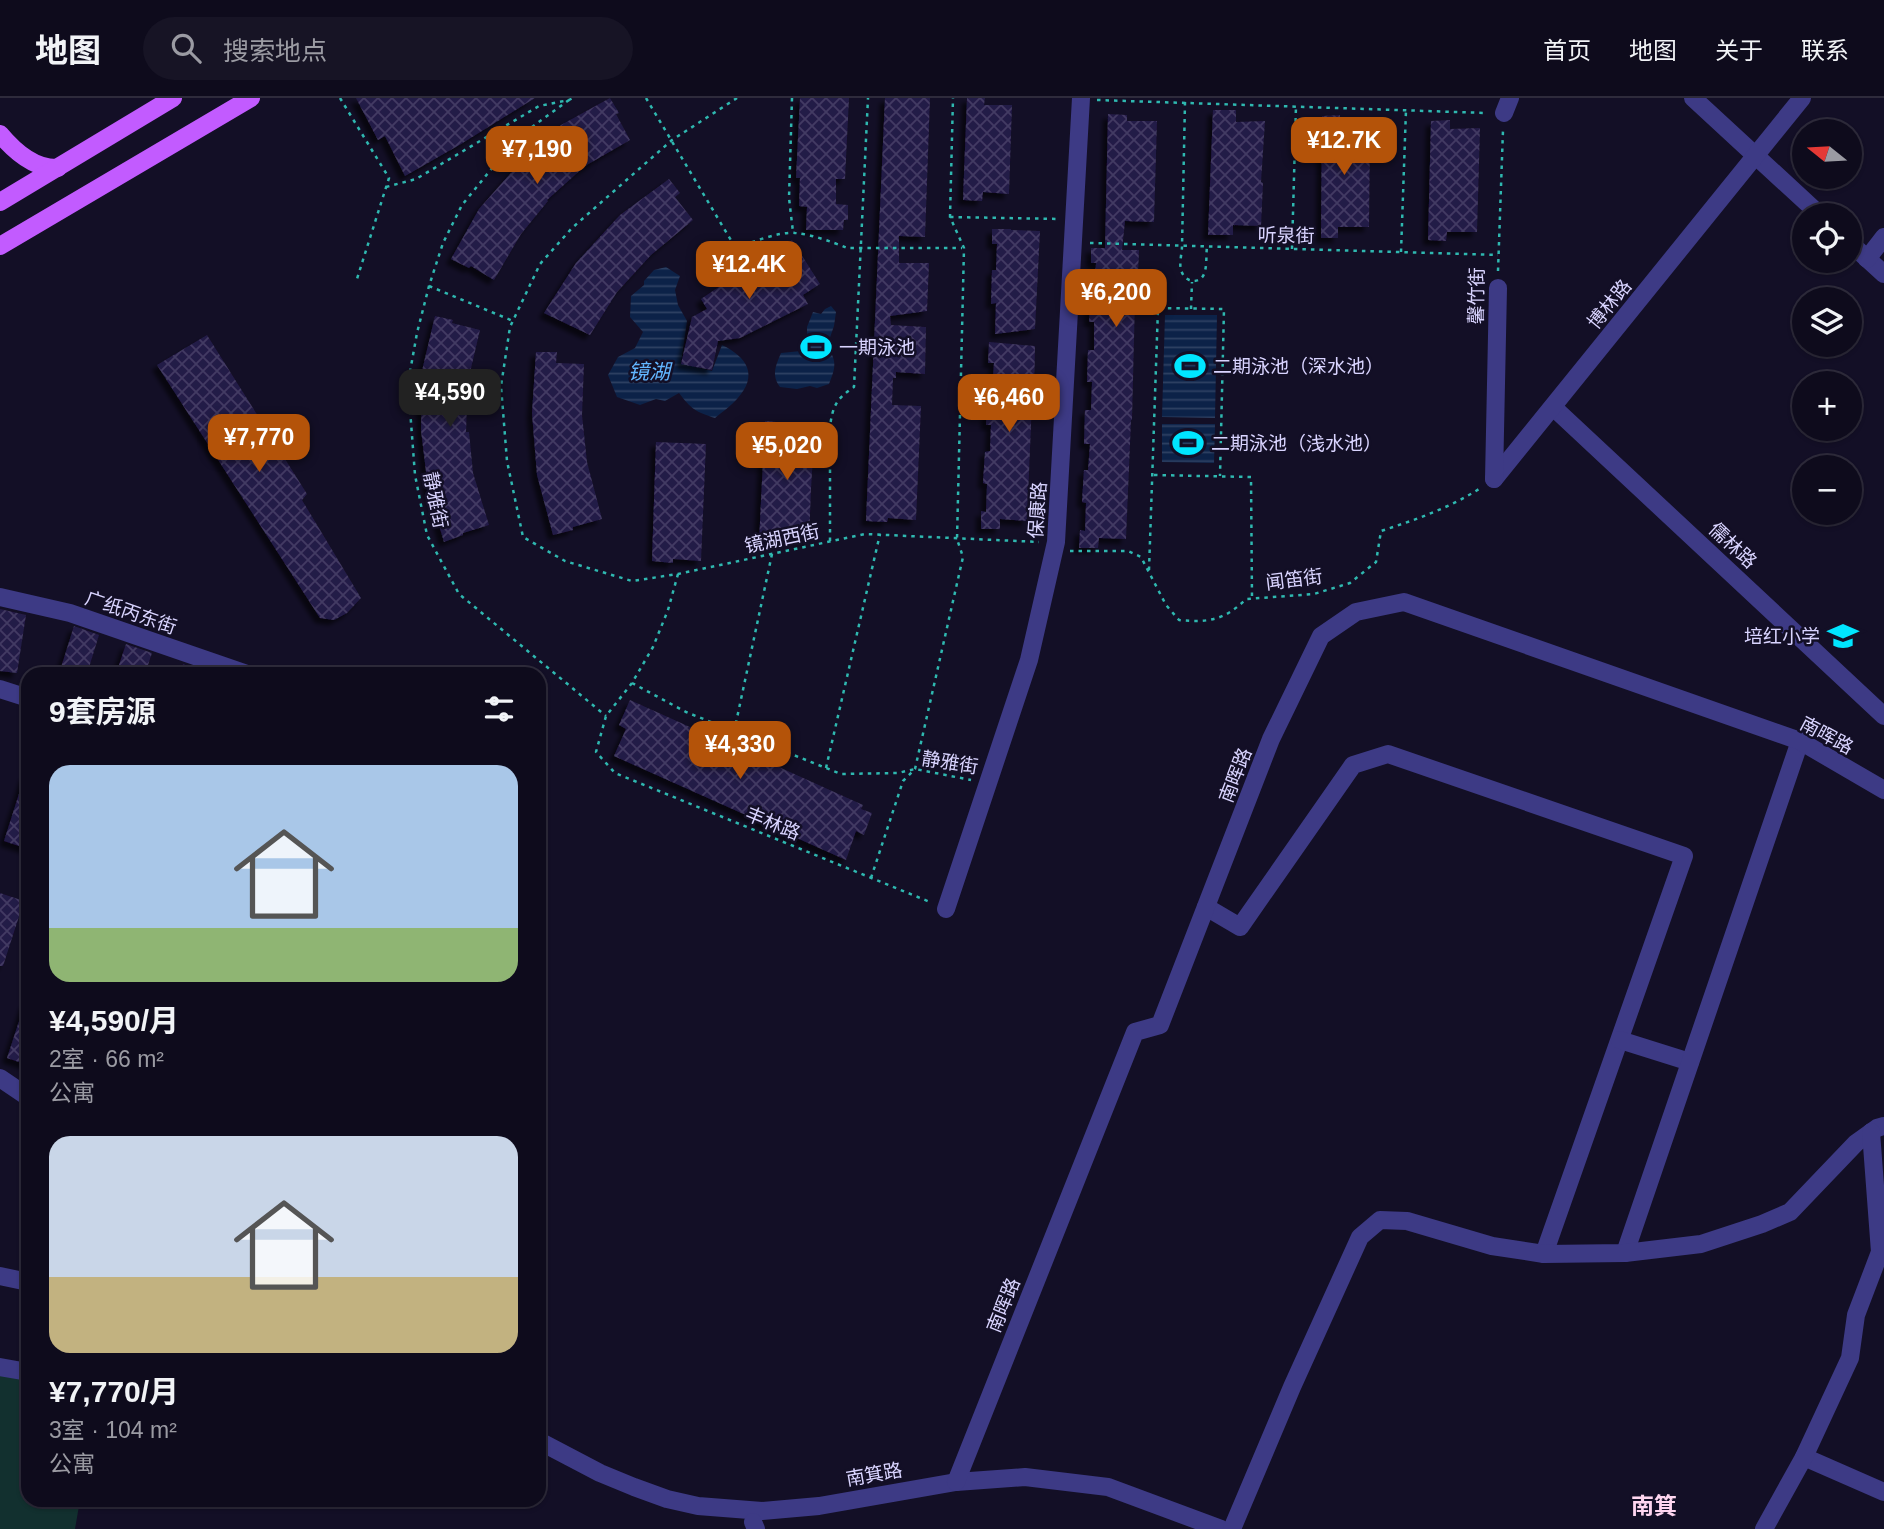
<!DOCTYPE html>
<html lang="zh">
<meta charset="utf-8">
<style>
body{margin:0;font-family:Arial,"Noto Sans SC",sans-serif;background:#171425;color:#f1f3f6;height:100vh;display:flex;flex-direction:column;font-size:26px;white-space:nowrap}
*{box-sizing:border-box;margin:0}
p{font-size:23px;color:#9b9ba3}
.icon{flex:none;width:38px;height:38px;fill:none;stroke:currentColor;stroke-width:2;stroke-linecap:round;stroke-linejoin:round}
.map{position:relative;flex:1;overflow:hidden}
.details{position:absolute;left:21px;top:569px;width:525px;height:840px;display:flex;flex-direction:column;background:#0e0b1c;border-radius:21px;box-shadow:0 2px 5px #0004,0 0 0 2px #2e2b3b}
.details>*{flex:none}
.needle{width:46px;rotate:288deg}
.controls{position:absolute;left:1792px;top:21px;display:grid;gap:14px}
.controls a{display:grid;place-items:center;width:70px;height:70px;border-radius:50%;background:#0e0b1c;box-shadow:0 2px 5px #0004,0 0 0 2px #2e2b3b;font-size:35px}
.price{position:absolute;translate:-50% -60px;padding:0 16px;border-radius:14px;background:#b45309;color:#fff;font-size:23px;line-height:46px;filter:drop-shadow(0 2px 4px #0008)}
.price::after{content:'';position:absolute;left:50%;top:42px;width:21px;height:16px;margin-left:-10px;background:inherit;clip-path:polygon(0 0,100% 0,50% 100%)}
.price.selected{background:#222;color:#fff}
ul{padding:0;list-style:none}
li{display:grid;align-content:center;gap:14px;height:371px;padding:0 28px}
li span{display:grid;place-items:center;height:217px;border-radius:21px;color:#555}
li>.icon{margin-inline-start:auto}
span .icon{width:126px;height:126px;fill:#fffc;stroke-width:1}
li b{font-size:30px}
h2{display:flex;justify-content:space-between;align-items:center;height:84px;padding:0 28px;font-size:30px}
header{display:flex;align-items:center;gap:42px;box-sizing:border-box;height:98px;padding:0 35px;background:#0e0b1c;border-bottom:2px solid #2e2b3b}
header strong{font-size:33px}
nav{display:flex;gap:38px;margin-inline-start:auto;font-size:24px}
.search{width:490px;height:63px;background:#171425;display:flex;align-items:center;gap:18px;box-sizing:border-box;padding:0 24px;border-radius:38px;color:#9b9ba3;font-size:26px}
.map>svg:first-child{display:block}
.pitch{fill:#12302f}
.water{fill:url(#water-rules)}
.building{fill:url(#building-cross-hatch);filter:url(#shadow)}
.lines{fill:none;stroke-linecap:round;stroke-linejoin:round}
.path{stroke:#2fb8b0;stroke-width:2.5;stroke-dasharray:3.5 5;stroke-linecap:butt}
.minor{stroke:#3d3a85;stroke-width:18}
.major{stroke:#c25bff;stroke-width:18}
.labels{text-anchor:middle;stroke-width:5;stroke-linejoin:round;paint-order:stroke}
.street-label{font-size:19px;fill:#d9d4ff;stroke:#130f26}
.poi-label{font-size:19px;fill:#d9d4ff;stroke:#130f26;text-anchor:start}
.water-label{font-size:21px;font-style:italic;fill:#62b6ff;stroke:#130f26}
.quarter-label{font-size:23px;font-weight:bold;fill:#ffd6f0;stroke:#130f26}
</style>
<header>
<strong>地图</strong>
<div class="search"><svg class="icon" aria-label="search" viewBox="0 0 24 24"><circle cx="10" cy="10" r="6"/><path d="M15 15l6 6"/></svg>搜索地点</div>
<nav><a>首页</a><a>地图</a><a>关于</a><a>联系</a></nav>
</header>
<div class="map">
<svg width="1884" height="1431" viewBox="0 0 1884 1431">
<defs>
<pattern id="water-rules" width="6" height="5" patternUnits="userSpaceOnUse" patternTransform="scale(1.75)"><rect width="6" height="5" fill="#0c2248"/><path d="M0 2.5h6" fill="none" stroke="#2f4163"/></pattern>
<pattern id="building-cross-hatch" width="8" height="8" patternUnits="userSpaceOnUse" patternTransform="scale(1.75)"><rect width="8" height="8" fill="#241b47"/><path d="M0 0l8 8M0 8l8-8" fill="none" stroke="#433b63"/></pattern>
<filter id="shadow"><feDropShadow dx="-5" dy="5" stdDeviation="2" flood-color="#0009"/></filter>
</defs>
<rect width="100%" height="100%" fill="#130f26"/>
<!-- pitch -->
<path class="pitch" d="M0 1276 28 1281V1402H80L75 1431H0Z"/>
<!-- water -->
<g class="water">
<path d="M666 169 680 178 675 192 678 207 687 223 681 265 712 273 722 247C747 259 759 277 737 301 731 308 722 314 715 320 696 314 691 311 679 295L665 303 656 301 640 307 617 299 608 277 618 259 635 250 643 234 630 219 631 198 644 187V183L654 172Z"/>
<path d="M831 208 836 214 834 228 827 248C837 263 836 269 829 286L817 290 810 288 797 291 780 289C771 277 776 267 781 255L801 253 807 246V229L813 214 821 216 825 211Z"/>
<path d="M1165 217H1217L1215 320 1162 319Z"/>
<path d="M1162 326H1215L1214 365 1162 364Z"/>
</g>
<!-- building -->
<g class="building">
<path d="M356 0H535L461 46 405 78 385 38 378 42Z"/>
<path d="M610 0 619 15 616 16 630 42 585 68 547 102 548 103 521 136 494 182 471 168 469 170 451 161 479 111 517 68 561 27Z"/>
<path d="M800 0H849L845 81H836V106L848 107V122H844L843 132H806L807 109 799 108 800 80H796Z"/>
<path d="M885 0H930L925 139 899 138V165H929L927 213 890 218 891 227 926 229 925 276 896 274V280H893L892 307 921 308 916 422 888 420 887 424 866 423Z"/>
<path d="M967 0H985L984 7H1012L1009 96 983 94 982 103 963 102Z"/>
<path d="M1213 12H1236V24L1265 23 1261 84 1263 85 1261 128 1233 127V137H1208Z"/>
<path d="M1108 16 1127 17V23H1157L1154 124 1125 123 1122 152H1139L1137 201H1135L1132 322H1131L1126 441 1099 440 1098 450H1079L1080 432 1085 433 1086 405 1082 404 1084 372H1088L1090 346H1084L1085 312H1091L1092 284H1087L1088 252H1094V224H1089L1091 191H1094L1096 165H1091V150H1105Z"/>
<path d="M1340 17V30L1370 29 1369 129H1338V140H1321L1322 18Z"/>
<path d="M1450 22V31L1480 30 1477 134H1447L1446 143 1428 142 1431 23Z"/>
<path d="M669 81 680 95 675 99 693 122 651 157 617 194 590 237 544 215 576 165 620 117Z"/>
<path d="M992 131H1011V132L1040 133 1035 231 995 236 996 205 991 206 992 172H996L997 146H992Z"/>
<path d="M792 142 820 186 803 197 808 206 740 240 718 243 712 272 681 266 692 219 707 211 701 201 729 182 726 176 770 146 775 154Z"/>
<path d="M435 218 453 222 452 225 480 232 468 283 466 334H469L473 375 489 427 463 435V437L444 444 428 390 421 332 422 273Z"/>
<path d="M207 237 307 396 302 402 361 500 347 515 334 522 320 520 157 267Z"/>
<path d="M989 244 1035 248 1034 303H1032L1027 423 1000 421V431H981V413L986 414 987 386 983 385 985 354 990 353 991 327H986L987 294 992 293 994 265H988Z"/>
<path d="M536 254H557L556 265 584 266 582 317 587 364 602 421 573 429V432L553 437 537 377 532 315Z"/>
<path d="M765 323 815 327 811 391 809 442 780 440V444H759Z"/>
<path d="M656 344 706 346 701 463 673 461V465L652 463Z"/>
<path d="M0 511 26 517 17 575 0 573Z"/>
<path d="M74 528 99 537 87 576H59Z"/>
<path d="M126 546 152 555 145 576H116Z"/>
<path d="M183 566 211 576H180Z"/>
<path d="M630 602 863 707 861 711 872 715 864 737 856 733 846 762 614 658 626 631 619 627Z"/>
<path d="M25 677H28V751L4 743Z"/>
<path d="M0 795 24 803 3 868H0Z"/>
<path d="M25 905H28V967L7 960Z"/>
</g>
<g class="lines">
<!-- path -->
<g class="path">
<path d="M340 0 389 80 356 184"/>
<path d="M646 0 744 164"/>
<path d="M737 0 672 42 572 130 540 166 510 229 501 288 507 363 523 439 565 463 632 483 678 476 865 436 1039 444"/>
<path d="M792 0 789 100 793 134"/>
<path d="M569 2 532 29 493 69 462 107 443 145 429 188 417 235 408 285 415 377 427 437 459 496 606 618"/>
<path d="M1097 2 1486 15"/>
<path d="M1185 4 1182 148C1182 155 1179 165 1181 172 1185 186 1202 187 1205 173 1207 165 1206 156 1207 149"/>
<path d="M386 89 416 81 539 8 569 2 573 0"/>
<path d="M950 119 1059 121"/>
<path d="M1090 145 1498 157"/>
<path d="M736 150C750 145 780 133 795 135 810 136 833 144 847 150H962"/>
<path d="M1292 151 1296 8"/>
<path d="M1401 154 1406 12"/>
<path d="M1498 173 1503 32"/>
<path d="M429 188 513 223"/>
<path d="M1191 211 1192 184"/>
<path d="M1154 377 1251 379 1252 500"/>
<path d="M830 443V328C833 308 836 301 854 289L868 0"/>
<path d="M1070 453H1128L1141 459 1166 507 1179 522C1208 525 1225 522 1246 501L1314 496 1350 485 1376 464 1381 433C1415 422 1449 410 1479 391"/>
<path d="M1149 472 1158 210 1224 211 1220 378"/>
<path d="M678 476 668 512 653 549 632 585 606 618 596 654 615 675 930 804"/>
<path d="M632 585 686 614 841 676 898 675 915 671 971 682"/>
<path d="M734 634 772 456"/>
<path d="M826 670 880 436"/>
<path d="M871 780 903 683 915 671 963 459 957 441 964 150 950 119 953 0"/>
</g>
<!-- minor -->
<g class="minor">
<path d="M1693 0 1820 117"/>
<path d="M1504 15 1510 0"/>
<path d="M1850 145 1884 176"/>
<path d="M1867 161 1884 139"/>
<path d="M1553 309 1884 618"/>
<path d="M1494 381 1802 0"/>
<path d="M1494 381 1498 190"/>
<path d="M0 499 70 515 247 576"/>
<path d="M0 591 28 600"/>
<path d="M1206 809 1240 829 1353 667 1388 656 1684 758 1544 1156"/>
<path d="M946 811 1029 562 1056 444 1081 0"/>
<path d="M1620 942 1690 964"/>
<path d="M0 980 28 999"/>
<path d="M1625 1155 1800 643"/>
<path d="M0 1178 28 1184"/>
<path d="M0 1269 28 1274"/>
<path d="M539 1343 600 1375 634 1389 667 1401 698 1408 762 1413 819 1408 956 1384 1025 1379 1108 1389 1221 1431"/>
<path d="M1804 1359 1884 1394"/>
<path d="M956 1384 1135 934 1160 927 1271 641 1321 538 1356 514 1404 504 1800 643 1884 692"/>
<path d="M753 1424 756 1431"/>
<path d="M1232 1431 1292 1289 1360 1139 1380 1122 1407 1123 1492 1148 1544 1156 1625 1155 1701 1146 1762 1126 1790 1114 1856 1045 1877 1030 1884 1028"/>
<path d="M1764 1431 1804 1359 1850 1260 1856 1217 1880 1154 1871 1034"/>
</g>
<!-- major -->
<g class="major">
<path d="M0 36C15 54 34 71 58 70"/>
<path d="M0 104 173 0"/>
<path d="M0 148 251 0"/>
</g>
</g>
<!-- icons -->
<defs>
<g id="stadium-bare" transform="scale(2.415)"><path d="M0-5a6.5 5 0 1 0 0 10a6.5 5 0 1 0 0-10ZM-3.5-1.8h7v3.6h-7Z" fill="#00e5ff" stroke="#130f26" stroke-width="2.5" paint-order="stroke"/></g>
<g id="school-bare" transform="scale(2.415)"><path d="M0-5L7-2L0 1L-7-2ZM-4 1L0 2.5L4 1V4Q0 6-4 4Z" fill="#00e5ff" stroke="#130f26" stroke-width="2.5" paint-order="stroke"/></g>
</defs>
<g fill-rule="evenodd">
<use href="#stadium-bare" x="816" y="249"/>
<use href="#stadium-bare" x="1190" y="268"/>
<use href="#stadium-bare" x="1188" y="345"/>
<use href="#school-bare" x="1843" y="538"/>
</g>
<g class="labels">
<!-- street labels -->
<g class="street-label">
<text transform="translate(1286 137) rotate(1)" y="7">听泉街</text>
<text transform="translate(1476 198) rotate(-89)" y="7">馨竹街</text>
<text transform="translate(1609 206) rotate(-51)" y="7">博林路</text>
<text transform="translate(436 402) rotate(79)" y="7">静雅街</text>
<text transform="translate(1037 412) rotate(-86)" y="7">保康路</text>
<text transform="translate(782 440) rotate(-12)" y="7">镜湖西街</text>
<text transform="translate(1733 447) rotate(43)" y="7">儒林路</text>
<text transform="translate(1294 481) rotate(-7)" y="7">闻笛街</text>
<text transform="translate(131 514) rotate(19)" y="7">广纸丙东街</text>
<text transform="translate(1827 637) rotate(28)" y="7">南晖路</text>
<text transform="translate(950 664) rotate(9)" y="7">静雅街</text>
<text transform="translate(1235 677) rotate(-69)" y="7">南晖路</text>
<text transform="translate(773 725) rotate(22)" y="7">丰林路</text>
<text transform="translate(1003 1207) rotate(-68)" y="7">南晖路</text>
<text transform="translate(874 1376) rotate(-10)" y="7">南箕路</text>
</g>
<!-- poi labels -->
<g class="poi-label">
<text x="839" y="256">一期泳池</text>
<text x="1213" y="275">二期泳池（深水池）</text>
<text x="1211" y="352">二期泳池（浅水池）</text>
<text x="1820" y="545" text-anchor="end">培红小学</text>
</g>
<!-- water labels -->
<g class="water-label">
<text x="649" y="281">镜湖</text>
</g>
<!-- quarter labels -->
<g class="quarter-label">
<text x="1654" y="1416">南箕</text>
</g>
</g>
</svg>
<div class="controls">
<a><svg class="needle" viewBox="-14 -14 28 28"><path d="M0-13l5 13h-10z" fill="#e53935"/><path d="M0 13l5-13h-10z" fill="#9b9ba3"/></svg></a>
<a><svg class="icon" aria-label="locate" viewBox="0 0 24 24"><circle cx="12" cy="12" r="6"/><path d="M12 2v4M12 18v4M2 12h4M18 12h4"/></svg></a>
<a><svg class="icon" aria-label="layers" viewBox="0 0 24 24"><path d="M12 4l9 5-9 5-9-5zM3 14l9 5 9-5"/></svg></a>
<a>+</a>
<a>−</a>
</div>
<b class="price" style="left:1344px;top:79px">¥12.7K</b>
<b class="price" style="left:537px;top:88px">¥7,190</b>
<b class="price" style="left:749px;top:203px">¥12.4K</b>
<b class="price" style="left:1116px;top:231px">¥6,200</b>
<b class="price selected" style="left:450px;top:331px">¥4,590</b>
<b class="price" style="left:1009px;top:336px">¥6,460</b>
<b class="price" style="left:259px;top:376px">¥7,770</b>
<b class="price" style="left:787px;top:384px">¥5,020</b>
<b class="price" style="left:740px;top:683px">¥4,330</b>
<section class="details">
<h2>9套房源<svg class="icon" aria-label="filters" viewBox="0 0 24 24"><path d="M4 7h16M4 17h16"/><circle cx="9" cy="7" r="2"/><circle cx="15" cy="17" r="2"/></svg></h2>
<ul>
<li><span style="background:linear-gradient(#a9c7e8 75%,#8fb573 0)"><svg class="icon" aria-label="home" viewBox="0 0 24 24"><path d="M3 11l9-7 9 7M6 9v11h12V9"/></svg></span><div><b>¥4,590/月</b><p>2室 · 66 m²</p><p>公寓</p></div></li>
<li><span style="background:linear-gradient(#c9d6e8 65%,#c2b280 0)"><svg class="icon" aria-label="home" viewBox="0 0 24 24"><path d="M3 11l9-7 9 7M6 9v11h12V9"/></svg></span><div><b>¥7,770/月</b><p>3室 · 104 m²</p><p>公寓</p></div></li>
</ul>
</section>
</div>
